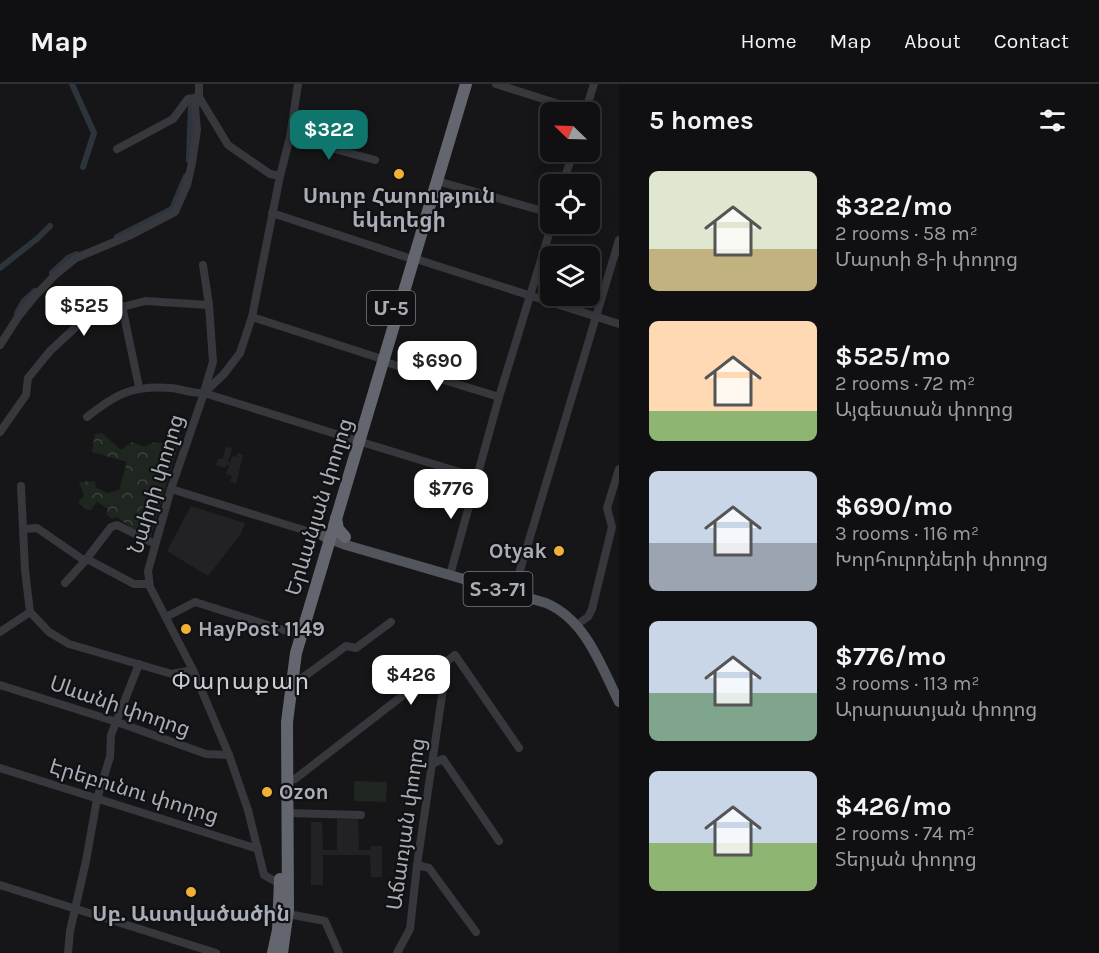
<!DOCTYPE html>
<meta charset="utf-8">
<style>
body{margin:0;font-family:Karla,"Noto Sans Armenian",sans-serif;background:#1e1e20;color:#f1f3f6;height:100vh;display:flex;flex-direction:column;font-size:22px;white-space:nowrap}
*{box-sizing:border-box;margin:0}
p{font-size:20px;color:#9c9d9f}
.icon{flex:none;width:33px;height:33px;fill:none;stroke:currentColor;stroke-width:2;stroke-linecap:round;stroke-linejoin:round}
.map{position:relative;flex:1;overflow:hidden}
.drawer{display:flex;flex-direction:column;background:#101012;width:480px}
.drawer>*{flex:none}
.needle{width:39px;rotate:293deg}
.fabs{position:absolute;left:540px;top:18px;display:grid;gap:12px}
.fabs a{display:grid;place-items:center;width:60px;height:60px;border-radius:9px;background:#101012;box-shadow:0 3px 15px #0003,0 0 0 2px #303032;font-size:30px}
.price{position:absolute;translate:-50% -51px;padding:0 14px;border-radius:12px;background:#fff;color:#222;font-size:20px;line-height:39px;filter:drop-shadow(0 2px 3px #0008)}
.price::after{content:'';position:absolute;left:50%;top:36px;width:18px;height:14px;margin-left:-9px;background:inherit;clip-path:polygon(0 0,100% 0,50% 100%)}
.price.on{background:#0f766e;color:#fff}
ul{padding:0;list-style:none}
li{display:flex;align-items:center;gap:18px;height:150px;padding:0 30px}
li span{display:grid;place-items:center;flex:none;width:168px;height:120px;border-radius:9px;color:#555}
li>.icon{margin-inline-start:auto}
span .icon{width:72px;height:72px;fill:#fffc;stroke-width:1}
li b{font-size:26px}
h2{display:flex;justify-content:space-between;align-items:center;height:72px;padding:0 30px;font-size:26px}
header{display:flex;align-items:center;gap:36px;box-sizing:border-box;height:84px;padding:0 30px;background:#101012;border-bottom:2px solid #303032}
header strong{font-size:28px}
nav{display:flex;gap:33px;margin-inline-start:auto;font-size:21px}
main{display:flex;flex:1;min-height:0}
.map>svg:first-child{display:block}
.built{fill:#222225}
.forest{fill:url(#forest-crowns)}
.pitch{fill:#1e261f}
.lines{fill:none;stroke-linecap:round;stroke-linejoin:round}
.canal{stroke:#2c353c;stroke-width:6}
.minor{stroke:#37383d;stroke-width:8}
.major{stroke:#53555c;stroke-width:10}
.highway{stroke:#63666e;stroke-width:12}
.poi-dot{fill:#f2b134;stroke:#111113;stroke-width:2}
.labels{text-anchor:middle;stroke-width:4.5;stroke-linejoin:round;paint-order:stroke}
.shield{fill:#111113;stroke:#7b7e86;stroke-width:1.5}
.shield-label{font-size:20px;font-weight:bold;fill:#a8adb8}
.poi-label{font-size:21px;font-weight:bold;fill:#a8adb8;stroke:#111113}
.street-label{font-size:21px;fill:#a8adb8;stroke:#111113}
.quarter-label{font-size:24px;letter-spacing:1.5px;fill:#c9ccd4;stroke:#111113}
</style>
<header>
<strong>Map</strong>
<nav><a>Home</a><a>Map</a><a>About</a><a>Contact</a></nav>
</header>
<main>
<div class="map">
<svg width="619" height="869" viewBox="0 0 619 869">
<defs>
<pattern id="forest-crowns" width="20" height="18" patternUnits="userSpaceOnUse" patternTransform="scale(1.5)"><rect width="20" height="18" fill="#1e261f"/><path d="M2 6a3 3 0 1 1 6 0M12 15a3 3 0 1 1 6 0" fill="none" stroke="#3c433d"/></pattern>
</defs>
<rect width="100%" height="100%" fill="#161618"/>
<!-- built -->
<g class="built">
<path d="M226 363 232 364 228 378 230 379 232 372 236 373 238 369 243 371 236 400 230 398 232 392 226 390 229 381H227L225 384 216 381 218 375H222Z"/>
<path d="M191 422 245 439 241 450 208 492 167 467Z"/>
<path d="M337 735H358L359 766H371V762H382V793H371L370 771H323V801H311V738H322L323 766H337Z"/>
</g>
<!-- forest -->
<path class="forest" d="M102 349 121 366 132 358 144 363 155 358 173 361 176 351H181L151 453 135 447 117 433 112 435 106 430 108 425 97 418 90 427 78 419 84 411 79 398 95 397 96 404 108 409 119 406 127 378 92 368 95 350Z"/>
<!-- pitch -->
<path class="pitch" d="M354 697 387 698 386 718 354 717Z"/>
<g class="lines">
<!-- canal -->
<g class="canal">
<path d="M72 0 94 49 83 83"/>
<path d="M189 76 191 20"/>
<path d="M117 153 172 125 186 92"/>
<path d="M0 184 38 154 50 142"/>
<path d="M52 189 68 174 77 170"/>
<path d="M17 229 24 217 35 207"/>
</g>
<!-- minor -->
<g class="minor">
<path d="M496 0 584 28"/>
<path d="M585 28 594 0"/>
<path d="M290 53 375 76"/>
<path d="M117 65 173 35 188 15 199 13 228 61 270 90 280 92"/>
<path d="M437 97 550 129"/>
<path d="M563 100 573 68"/>
<path d="M272 129 406 173"/>
<path d="M413 174 619 240"/>
<path d="M203 181 209 221 213 278 204 308"/>
<path d="M122 222 139 303"/>
<path d="M252 233 376 273"/>
<path d="M0 261 18 233 35 212 54 192 76 174 131 151 175 128 187 101 192 79 197 46 195 23 199 13V0"/>
<path d="M382 277 499 313"/>
<path d="M87 333C116 310 132 301 171 304 182 305 192 310 204 309L352 355"/>
<path d="M0 348 26 311 28 294 50 267 77 242 100 229 145 217 209 221"/>
<path d="M358 357 476 393"/>
<path d="M21 402 25 486 30 528 49 548 69 560 172 590 193 586"/>
<path d="M171 405 323 452"/>
<path d="M24 445 37 444 85 477 111 443 117 441 155 460"/>
<path d="M87 475 134 500H149"/>
<path d="M450 491 499 313 552 140"/>
<path d="M65 499 85 477"/>
<path d="M515 503 619 156"/>
<path d="M166 533 195 518 293 549"/>
<path d="M582 537 588 533 592 525 612 443 607 424 619 385"/>
<path d="M0 548 30 528"/>
<path d="M290 597H298L346 562 356 564 391 538"/>
<path d="M0 601 117 638 206 670 229 671"/>
<path d="M432 680 443 675 499 757"/>
<path d="M0 684 258 765"/>
<path d="M287 696 295 695 455 571 519 664"/>
<path d="M287 729 361 731"/>
<path d="M417 781 429 784 476 848"/>
<path d="M280 800 264 791 248 726 229 671 193 586 150 503 148 487 171 405 204 309 224 290 240 269 252 233 280 92 290 53 298 0"/>
<path d="M0 801 216 869"/>
<path d="M288 830 325 837 339 869"/>
<path d="M68 869 70 847 86 777 97 715 110 673 111 651 139 580"/>
<path d="M397 869 410 845 417 781 447 578"/>
</g>
<!-- major -->
<path class="major" d="M323 452 346 461 546 519C586 536 601 582 619 618"/>
<!-- highway -->
<g class="highway">
<path d="M336 434 338 445 345 453"/>
<path d="M273 869 278 846 280 795"/>
<path d="M282 869 288 826 287 638 296 569 466 0"/>
</g>
</g>
<!-- markers -->
<g class="poi-dot">
<circle cx="399" cy="90" r="6"/>
<circle cx="559" cy="467" r="6"/>
<circle cx="186" cy="545" r="6"/>
<circle cx="267" cy="708" r="6"/>
<circle cx="191" cy="808" r="6"/>
</g>
<g class="labels">
<!-- shield labels -->
<g class="shield">
<rect x="367" y="207" width="48" height="34" rx="4.5"/>
<rect x="463.5" y="488" width="69" height="34" rx="4.5"/>
</g>
<g class="shield-label">
<text x="391" y="231">Մ-5</text>
<text x="498" y="512">Տ-3-71</text>
</g>
<!-- poi labels -->
<g class="poi-label">
<text x="399" y="119">Սուրբ Հարություն<tspan x="399" dy="24">եկեղեցի</tspan></text>
<text x="547" y="474" text-anchor="end">Otyak</text>
<text x="198" y="552" text-anchor="start">HayPost 1149</text>
<text x="279" y="715" text-anchor="start">Ozon</text>
<text x="191" y="837">Սբ. Աստվածածին</text>
</g>
<!-- street labels -->
<g class="street-label">
<text transform="translate(156 400) rotate(-73)" y="7">Նաիրի փողոց</text>
<text transform="translate(319 423) rotate(-73)" y="7">Երևանյան փողոց</text>
<text transform="translate(120 622) rotate(19)" y="7">Սևանի փողոց</text>
<text transform="translate(134 707) rotate(17)" y="7">Էրեբունու փողոց</text>
<text transform="translate(406 740) rotate(-82)" y="7">Աճառյան փողոց</text>
</g>
<!-- quarter labels -->
<g class="quarter-label">
<text x="241" y="605">Փարաքար</text>
</g>
</g>
</svg>
<div class="fabs">
<a><svg class="needle" viewBox="-14 -14 28 28"><path d="M0-13l5 13h-10z" fill="#e53935"/><path d="M0 13l5-13h-10z" fill="#9c9d9f"/></svg></a>
<a><svg class="icon" aria-label="locate" viewBox="0 0 24 24"><circle cx="12" cy="12" r="6"/><path d="M12 2v4M12 18v4M2 12h4M18 12h4"/></svg></a>
<a><svg class="icon" aria-label="layers" viewBox="0 0 24 24"><path d="M12 4l9 5-9 5-9-5zM3 14l9 5 9-5"/></svg></a>
</div>
<b class="price on" style="left:329px;top:77px">$322</b>
<b class="price" style="left:84px;top:253px">$525</b>
<b class="price" style="left:437px;top:308px">$690</b>
<b class="price" style="left:451px;top:436px">$776</b>
<b class="price" style="left:411px;top:622px">$426</b>
</div>
<section class="drawer">
<h2>5 homes<svg class="icon" aria-label="filters" viewBox="0 0 24 24"><path d="M4 7h16M4 17h16"/><circle cx="9" cy="7" r="2"/><circle cx="15" cy="17" r="2"/></svg></h2>
<ul>
<li><span style="background:linear-gradient(#dfe7d0 65%,#c2b280 0)"><svg class="icon" aria-label="home" viewBox="0 0 24 24"><path d="M3 11l9-7 9 7M6 9v11h12V9"/></svg></span><div><b>$322/mo</b><p>2 rooms · 58 m²</p><p>Մարտի 8-ի փողոց</p></div></li>
<li><span style="background:linear-gradient(#ffd9b3 75%,#8fb573 0)"><svg class="icon" aria-label="home" viewBox="0 0 24 24"><path d="M3 11l9-7 9 7M6 9v11h12V9"/></svg></span><div><b>$525/mo</b><p>2 rooms · 72 m²</p><p>Այգեստան փողոց</p></div></li>
<li><span style="background:linear-gradient(#c9d6e8 60%,#9aa5b1 0)"><svg class="icon" aria-label="home" viewBox="0 0 24 24"><path d="M3 11l9-7 9 7M6 9v11h12V9"/></svg></span><div><b>$690/mo</b><p>3 rooms · 116 m²</p><p>Խորհուրդների փողոց</p></div></li>
<li><span style="background:linear-gradient(#c9d6e8 60%,#7fa58c 0)"><svg class="icon" aria-label="home" viewBox="0 0 24 24"><path d="M3 11l9-7 9 7M6 9v11h12V9"/></svg></span><div><b>$776/mo</b><p>3 rooms · 113 m²</p><p>Արարատյան փողոց</p></div></li>
<li><span style="background:linear-gradient(#c9d6e8 60%,#8fb573 0)"><svg class="icon" aria-label="home" viewBox="0 0 24 24"><path d="M3 11l9-7 9 7M6 9v11h12V9"/></svg></span><div><b>$426/mo</b><p>2 rooms · 74 m²</p><p>Տերյան փողոց</p></div></li>
</ul>
</section>
</main>
